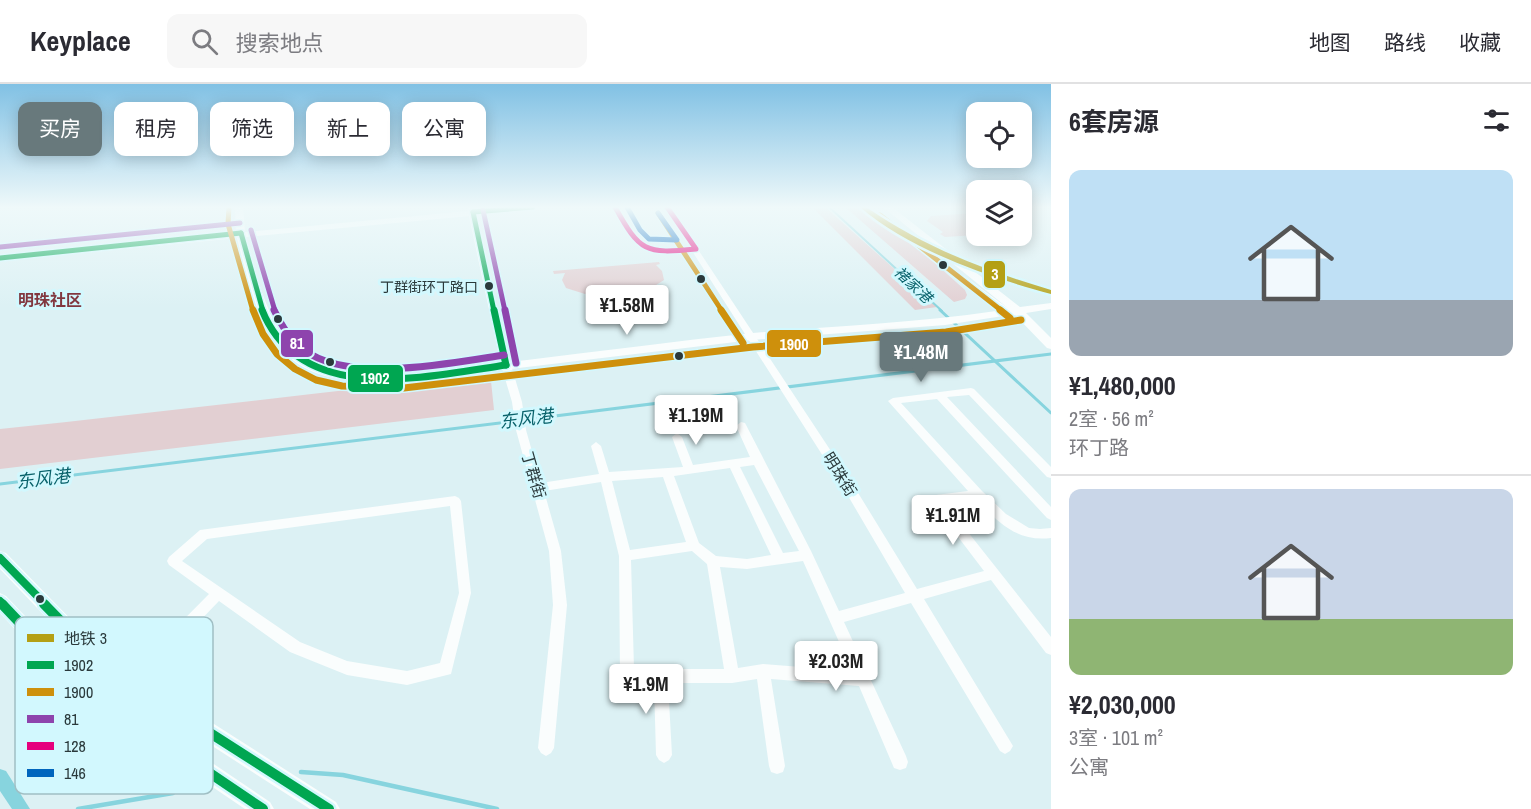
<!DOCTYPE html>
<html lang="zh">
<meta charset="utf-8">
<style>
body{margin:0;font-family:"Archivo Narrow","Noto Sans SC",sans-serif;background:#f7f7f7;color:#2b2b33;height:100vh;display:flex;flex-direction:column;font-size:22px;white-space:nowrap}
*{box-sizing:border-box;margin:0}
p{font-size:20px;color:#7c7c81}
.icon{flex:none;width:33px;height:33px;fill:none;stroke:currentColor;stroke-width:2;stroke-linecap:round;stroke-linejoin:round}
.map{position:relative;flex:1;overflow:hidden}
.drawer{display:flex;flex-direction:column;background:#fff;width:480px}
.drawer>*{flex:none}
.hud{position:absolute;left:18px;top:18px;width:570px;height:54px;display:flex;gap:12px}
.tools{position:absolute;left:966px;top:18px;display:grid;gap:12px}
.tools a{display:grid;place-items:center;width:66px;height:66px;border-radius:12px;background:#fff;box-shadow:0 3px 15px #0003;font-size:30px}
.price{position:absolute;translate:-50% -51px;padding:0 14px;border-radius:6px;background:#fff;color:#222;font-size:20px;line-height:39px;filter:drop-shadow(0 2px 3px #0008)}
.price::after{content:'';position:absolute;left:50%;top:36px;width:18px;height:14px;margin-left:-9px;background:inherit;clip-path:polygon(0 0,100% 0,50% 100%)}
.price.current{background:#68797c;color:#fff}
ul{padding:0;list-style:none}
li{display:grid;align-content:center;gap:12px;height:318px;padding:0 18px}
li+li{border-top:2px solid #e1e1e2}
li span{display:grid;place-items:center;height:186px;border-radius:12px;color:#555}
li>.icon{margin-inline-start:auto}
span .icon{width:108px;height:108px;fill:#fffc;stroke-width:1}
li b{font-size:26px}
h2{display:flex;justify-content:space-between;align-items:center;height:72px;padding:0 18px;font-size:26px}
.pill{padding:0 21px;border-radius:12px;background:#fff;box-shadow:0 3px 15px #0003;font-size:21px;line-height:54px}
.pill.current{background:#68797c;color:#fff}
header{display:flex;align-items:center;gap:36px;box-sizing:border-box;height:84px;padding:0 30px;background:#fff;border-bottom:2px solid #e1e1e2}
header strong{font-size:28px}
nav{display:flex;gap:33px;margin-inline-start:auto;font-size:21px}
.search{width:420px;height:54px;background:#f7f7f7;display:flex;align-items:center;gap:15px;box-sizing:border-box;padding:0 21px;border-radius:12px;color:#7c7c81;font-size:22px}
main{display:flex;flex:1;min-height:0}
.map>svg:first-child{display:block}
.green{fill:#e2cfd2}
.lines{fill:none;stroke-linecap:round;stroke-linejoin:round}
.stream-far2{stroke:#87d4de;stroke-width:2}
.stream-far1{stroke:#87d4de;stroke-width:3}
.stream{stroke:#87d4de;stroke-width:4.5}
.canal{fill:#87d4de;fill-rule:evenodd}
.minor{fill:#fafdfd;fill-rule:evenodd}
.major{fill:#fafdfd;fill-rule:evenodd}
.bus-1-far3-casing{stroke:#d2f8fe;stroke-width:8}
.bus-1-far2-casing{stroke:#d2f8fe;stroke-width:10}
.bus-1-far1-casing{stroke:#d2f8fe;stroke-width:13}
.bus-1-casing{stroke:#d2f8fe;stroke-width:15}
.bus-2-far1-casing{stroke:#d2f8fe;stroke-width:8}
.bus-2-casing{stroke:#d2f8fe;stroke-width:10}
.bus-3-far1-casing{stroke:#d2f8fe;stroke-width:8}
.bus-3-casing{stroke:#d2f8fe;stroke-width:10}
.bus-4-casing{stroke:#d2f8fe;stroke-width:8}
.bus-5-casing{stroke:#d2f8fe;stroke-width:8}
.bus-1-far3{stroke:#00a651;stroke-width:5}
.bus-1-far2{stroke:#00a651;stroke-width:7}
.bus-1-far1{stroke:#00a651;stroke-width:8}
.bus-1{stroke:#00a651;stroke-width:10}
.bus-2-far1{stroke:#ce900c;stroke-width:5}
.bus-2{stroke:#ce900c;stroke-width:7}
.bus-3-far1{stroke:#8e44ad;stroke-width:5}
.bus-3{stroke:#8e44ad;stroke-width:7}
.bus-4{stroke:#e5007d;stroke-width:5}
.bus-5{stroke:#0065bd;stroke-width:5}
.metro-1-casing{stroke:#d2f8fe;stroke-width:5}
.metro-1{fill:#b4a015;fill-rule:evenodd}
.bus-dot{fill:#2a393b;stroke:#d2f8fe;stroke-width:2}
.labels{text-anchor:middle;stroke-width:6;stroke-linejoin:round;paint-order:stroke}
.bus-label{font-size:14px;fill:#2a393b;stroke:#d2f8fe;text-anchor:end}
.far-water-label{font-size:15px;font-style:italic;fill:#09626b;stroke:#d2f8fe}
.far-quarter-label{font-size:16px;font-weight:bold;fill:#813840;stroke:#d2f8fe}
.street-label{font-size:16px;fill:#2a393b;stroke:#d2f8fe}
.water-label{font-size:18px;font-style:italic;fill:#09626b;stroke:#d2f8fe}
.key{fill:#d2f8fe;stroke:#a0bfc4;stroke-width:1.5}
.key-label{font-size:16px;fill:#2a393b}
.line-badge{stroke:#d2f8fe;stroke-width:2}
.badge-label{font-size:16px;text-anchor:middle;font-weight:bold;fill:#fff}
</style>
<header>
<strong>Keyplace</strong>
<div class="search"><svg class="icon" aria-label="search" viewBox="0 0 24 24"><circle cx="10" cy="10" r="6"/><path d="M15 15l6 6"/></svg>搜索地点</div>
<nav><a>地图</a><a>路线</a><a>收藏</a></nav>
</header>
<main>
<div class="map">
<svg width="1051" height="725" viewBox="0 0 1051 725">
<rect width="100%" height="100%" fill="#dcf1f4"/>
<!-- green -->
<g class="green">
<path d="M812 123H825L937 223 915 226Z"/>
<path d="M845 123H872L965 206 967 211 965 215 954 218Z"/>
<path d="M976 129V151L945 153 940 150 943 148 927 137 931 132Z"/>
<path d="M659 178 660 180 656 181 662 187 664 196 656 201 585 210 566 204 562 196 565 189 554 190 553 187Z"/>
<path d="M484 291 491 297 494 326 0 385V345C162 328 323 308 484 291Z"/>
</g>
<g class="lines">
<!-- stream-far2 -->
<path class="stream-far2" d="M829 123 942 227"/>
<!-- stream-far1 -->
<g class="stream-far1">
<path d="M940 226 1051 329"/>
<path d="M523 336 1051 270"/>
<path d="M0 400 516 337"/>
</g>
<!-- stream -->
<g class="stream">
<path d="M301 688 343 691 497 725"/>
<path d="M78 725 173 709"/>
</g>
<!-- canal -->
<path class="canal" d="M0 685 6 687 30 725H12L0 707Z"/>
<!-- minor -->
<g class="minor">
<path d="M467 123H473L511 281 522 318 526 346 541 399 599 390 591 362 596 358 601 362 609 388 683 383 672 353 677 349 682 353 693 381 750 373 736 342 741 338 745 339 811 467 839 527 905 509 844 405 664 123H670L852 399 917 505 984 487 930 416 932 413 936 411 968 407 888 317 893 314 971 304 974 305 1051 383V394L1047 393 969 311 947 313 1051 423V436L1047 434 937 315 901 319 982 407 1006 430 1029 444 1040 445 1051 444V454C1016 458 998 438 976 415L945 419 1051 553V571L1046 569 991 496 924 515 1010 657 1013 662 1010 667 1005 670 1000 667 911 519 844 538 906 672 908 678 906 684 900 686 894 684 859 602 771 595 785 682 783 688 777 690 771 688 769 682 757 595 732 599H668L672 671 669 676 664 679 659 676 656 671 654 599H627L622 597 620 592 619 472 601 398 544 407 561 467 567 521 554 664 551 669 546 672 541 669 538 664 553 521 549 467 516 346 512 318 501 281ZM754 381 799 467 783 469 740 383ZM730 384 771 471 747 475 716 472 699 459 674 392ZM663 393 686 458 630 466 612 397ZM692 467 707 480 724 585H666L661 583 656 585H634L631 476ZM803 477 852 587 763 580 738 584 720 483 747 485Z"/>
<path d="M455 412 459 414 461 417 471 509 451 590 407 601 347 591 290 568 219 517 114 626 109 628 104 626 102 621 104 616 209 510 169 481 167 477 169 473 200 446ZM450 422 459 509 440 579 407 587 347 577 300 558 182 477 207 455Z"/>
</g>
<!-- major -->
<g class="major">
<path d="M235 123H243L245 148 511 123H537L533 126 246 153C256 191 271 256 308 276 365 305 464 283 527 276 602 267 677 257 753 249 834 242 916 239 996 227L960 197V193L964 192 1009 225 883 123H892L1020 223 1051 219V225L1026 229 1051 254V265L1047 264 1015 231 1009 235 1003 232 945 241 752 256 403 298C374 298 343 299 316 289 262 269 249 203 237 154L0 177V171L236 149Z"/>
<path d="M0 467 6 469 92 557 203 633 336 718 340 725H310L189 647 80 569 0 485Z"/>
<path d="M0 509 6 512 43 551 116 614 270 718 274 725H245L102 628 31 563 0 529Z"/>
</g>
<!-- bus-1-far3 casing -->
<g class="bus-1-far3-casing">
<g id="bus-1-far3">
<path d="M473 128 494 227"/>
<path d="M473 128 533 123"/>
<path d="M241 149 263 227"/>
<path d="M0 174 241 149"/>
</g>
</g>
<!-- bus-1-far2 casing -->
<g class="bus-1-far2-casing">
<g id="bus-1-far2">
<path d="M262 226C301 323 425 293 506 281"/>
<path d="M494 226 506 281"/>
</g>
</g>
<!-- bus-1-far1 casing -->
<g class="bus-1-far1-casing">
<g id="bus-1-far1">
<path d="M0 474 46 521"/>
<path d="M0 517 4 521"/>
</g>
</g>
<!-- bus-1 casing -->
<g class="bus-1-casing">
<g id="bus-1">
<path d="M2 520 37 557 109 621 263 725"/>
<path d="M44 520 86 563 196 640 329 725"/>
</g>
</g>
<!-- bus-2-far1 casing -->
<g class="bus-2-far1-casing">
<g id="bus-2-far1">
<path d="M229 123 228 140 253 227"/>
<path d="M658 129 722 227"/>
<path d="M880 131 1002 227"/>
</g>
</g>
<!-- bus-2 casing -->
<g class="bus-2-casing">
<g id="bus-2">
<path d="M253 226 263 250 277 270 295 285 316 296 342 302 404 304 753 263 946 248 1021 236"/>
<path d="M721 226 743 259"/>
<path d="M1000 226 1010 234"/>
</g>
</g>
<!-- bus-3-far1 casing -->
<g class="bus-3-far1-casing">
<g id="bus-3-far1">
<path d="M483 126 505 227"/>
<path d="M251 146 275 227"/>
<path d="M0 163 240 139"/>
</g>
</g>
<!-- bus-3 casing -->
<g class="bus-3-casing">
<g id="bus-3">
<path d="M274 226C282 242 290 256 304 266 349 300 452 279 504 271"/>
<path d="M505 226 516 279"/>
</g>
</g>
<!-- bus-4 casing -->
<g class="bus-4-casing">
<path id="bus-4" d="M615 123C640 168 645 170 696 165L667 123"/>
</g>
<!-- bus-5 casing -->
<g class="bus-5-casing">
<path id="bus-5" d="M627 123 640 146 649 155 677 156 658 129"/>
</g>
<!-- bus-1-far3 -->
<use href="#bus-1-far3" class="bus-1-far3"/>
<!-- bus-1-far2 -->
<use href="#bus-1-far2" class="bus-1-far2"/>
<!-- bus-1-far1 -->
<use href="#bus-1-far1" class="bus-1-far1"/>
<!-- bus-1 -->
<use href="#bus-1" class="bus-1"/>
<!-- bus-2-far1 -->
<use href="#bus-2-far1" class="bus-2-far1"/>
<!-- bus-2 -->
<use href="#bus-2" class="bus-2"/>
<!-- bus-3-far1 -->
<use href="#bus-3-far1" class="bus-3-far1"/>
<!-- bus-3 -->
<use href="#bus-3" class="bus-3"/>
<!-- bus-4 -->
<use href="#bus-4" class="bus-4"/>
<!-- bus-5 -->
<use href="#bus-5" class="bus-5"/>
<!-- metro-1 casing -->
<g class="metro-1-casing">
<path id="metro-1" d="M860 123H866C924 163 984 186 1051 206V210C990 194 908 165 860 123Z"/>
</g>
<!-- metro-1 -->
<use href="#metro-1" class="metro-1"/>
</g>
<!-- sky -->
<linearGradient id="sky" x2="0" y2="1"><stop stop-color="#81c1e4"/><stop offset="0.55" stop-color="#eff9fa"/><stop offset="1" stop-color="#eff9fa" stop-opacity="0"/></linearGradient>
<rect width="1051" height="224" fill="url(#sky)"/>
<!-- markers -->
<g class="bus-dot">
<circle cx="943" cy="181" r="5"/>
<circle cx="701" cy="195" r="5"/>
<circle cx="489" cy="202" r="5"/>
<circle cx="278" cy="235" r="5"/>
<circle cx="679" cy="272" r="5"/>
<circle cx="330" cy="278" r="5"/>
<circle cx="40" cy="515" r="5"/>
</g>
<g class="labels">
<!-- bus labels -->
<g class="bus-label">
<text x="478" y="208">丁群街环丁路口</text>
</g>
<!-- far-water labels -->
<g class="far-water-label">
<text transform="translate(913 201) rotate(43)" y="5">褚家港</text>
</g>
<!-- far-quarter labels -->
<g class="far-quarter-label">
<text x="50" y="222">明珠社区</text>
</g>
<!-- street labels -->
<g class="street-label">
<text transform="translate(840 390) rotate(58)" y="6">明珠街</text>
<text transform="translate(534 391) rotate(74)" y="6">丁群街</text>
</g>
<!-- water labels -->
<g class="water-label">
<text transform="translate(526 335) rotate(-7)" y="6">东风港</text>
<text transform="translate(43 395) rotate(-7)" y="6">东风港</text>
</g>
</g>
<!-- legend -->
<rect x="15" y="533" width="198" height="177" rx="9" class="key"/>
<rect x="27" y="550" width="27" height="8" fill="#b4a015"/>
<rect x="27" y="577" width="27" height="8" fill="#00a651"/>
<rect x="27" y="604" width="27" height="8" fill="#ce900c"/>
<rect x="27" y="631" width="27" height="8" fill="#8e44ad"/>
<rect x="27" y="658" width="27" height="8" fill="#e5007d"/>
<rect x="27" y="685" width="27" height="8" fill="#0065bd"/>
<g class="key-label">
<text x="64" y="560">地铁 3</text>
<text x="64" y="587">1902</text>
<text x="64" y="614">1900</text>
<text x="64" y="641">81</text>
<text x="64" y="668">128</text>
<text x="64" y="695">146</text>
</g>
<g class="line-badge">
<rect x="983" y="176" width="23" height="29" rx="6" fill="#b4a015"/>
<rect x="280" y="245" width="34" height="29" rx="6" fill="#8e44ad"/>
<rect x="766" y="245" width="56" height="29" rx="6" fill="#ce900c"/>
<rect x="347" y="280" width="57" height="29" rx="6" fill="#00a651"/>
</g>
<g class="badge-label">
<text x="995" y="196">3</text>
<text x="297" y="265">81</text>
<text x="794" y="266">1900</text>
<text x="375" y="300">1902</text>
</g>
</svg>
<div class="tools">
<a><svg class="icon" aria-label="locate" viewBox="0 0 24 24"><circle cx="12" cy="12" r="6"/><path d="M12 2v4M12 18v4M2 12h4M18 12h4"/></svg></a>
<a><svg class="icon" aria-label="layers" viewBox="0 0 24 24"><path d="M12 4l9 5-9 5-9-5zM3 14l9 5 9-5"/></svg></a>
</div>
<b class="price" style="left:627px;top:252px">¥1.58M</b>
<b class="price current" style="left:921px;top:299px">¥1.48M</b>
<b class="price" style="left:696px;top:362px">¥1.19M</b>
<b class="price" style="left:953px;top:462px">¥1.91M</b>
<b class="price" style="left:836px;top:608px">¥2.03M</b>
<b class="price" style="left:646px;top:631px">¥1.9M</b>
<div class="hud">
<a class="pill current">买房</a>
<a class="pill">租房</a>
<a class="pill">筛选</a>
<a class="pill">新上</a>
<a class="pill">公寓</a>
</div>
</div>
<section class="drawer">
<h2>6套房源<svg class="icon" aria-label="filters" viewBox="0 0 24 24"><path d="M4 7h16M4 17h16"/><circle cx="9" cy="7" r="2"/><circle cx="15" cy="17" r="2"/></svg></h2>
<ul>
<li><span style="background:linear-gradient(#bfe0f5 70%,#9aa5b1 0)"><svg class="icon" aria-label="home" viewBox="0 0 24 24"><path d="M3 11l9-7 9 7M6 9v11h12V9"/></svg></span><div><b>¥1,480,000</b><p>2室 · 56 m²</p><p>环丁路</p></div></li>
<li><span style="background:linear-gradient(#c9d6e8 70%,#8fb573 0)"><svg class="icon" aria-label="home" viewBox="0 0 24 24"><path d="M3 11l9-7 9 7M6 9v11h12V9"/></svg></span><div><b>¥2,030,000</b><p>3室 · 101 m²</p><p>公寓</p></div></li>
</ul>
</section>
</main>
